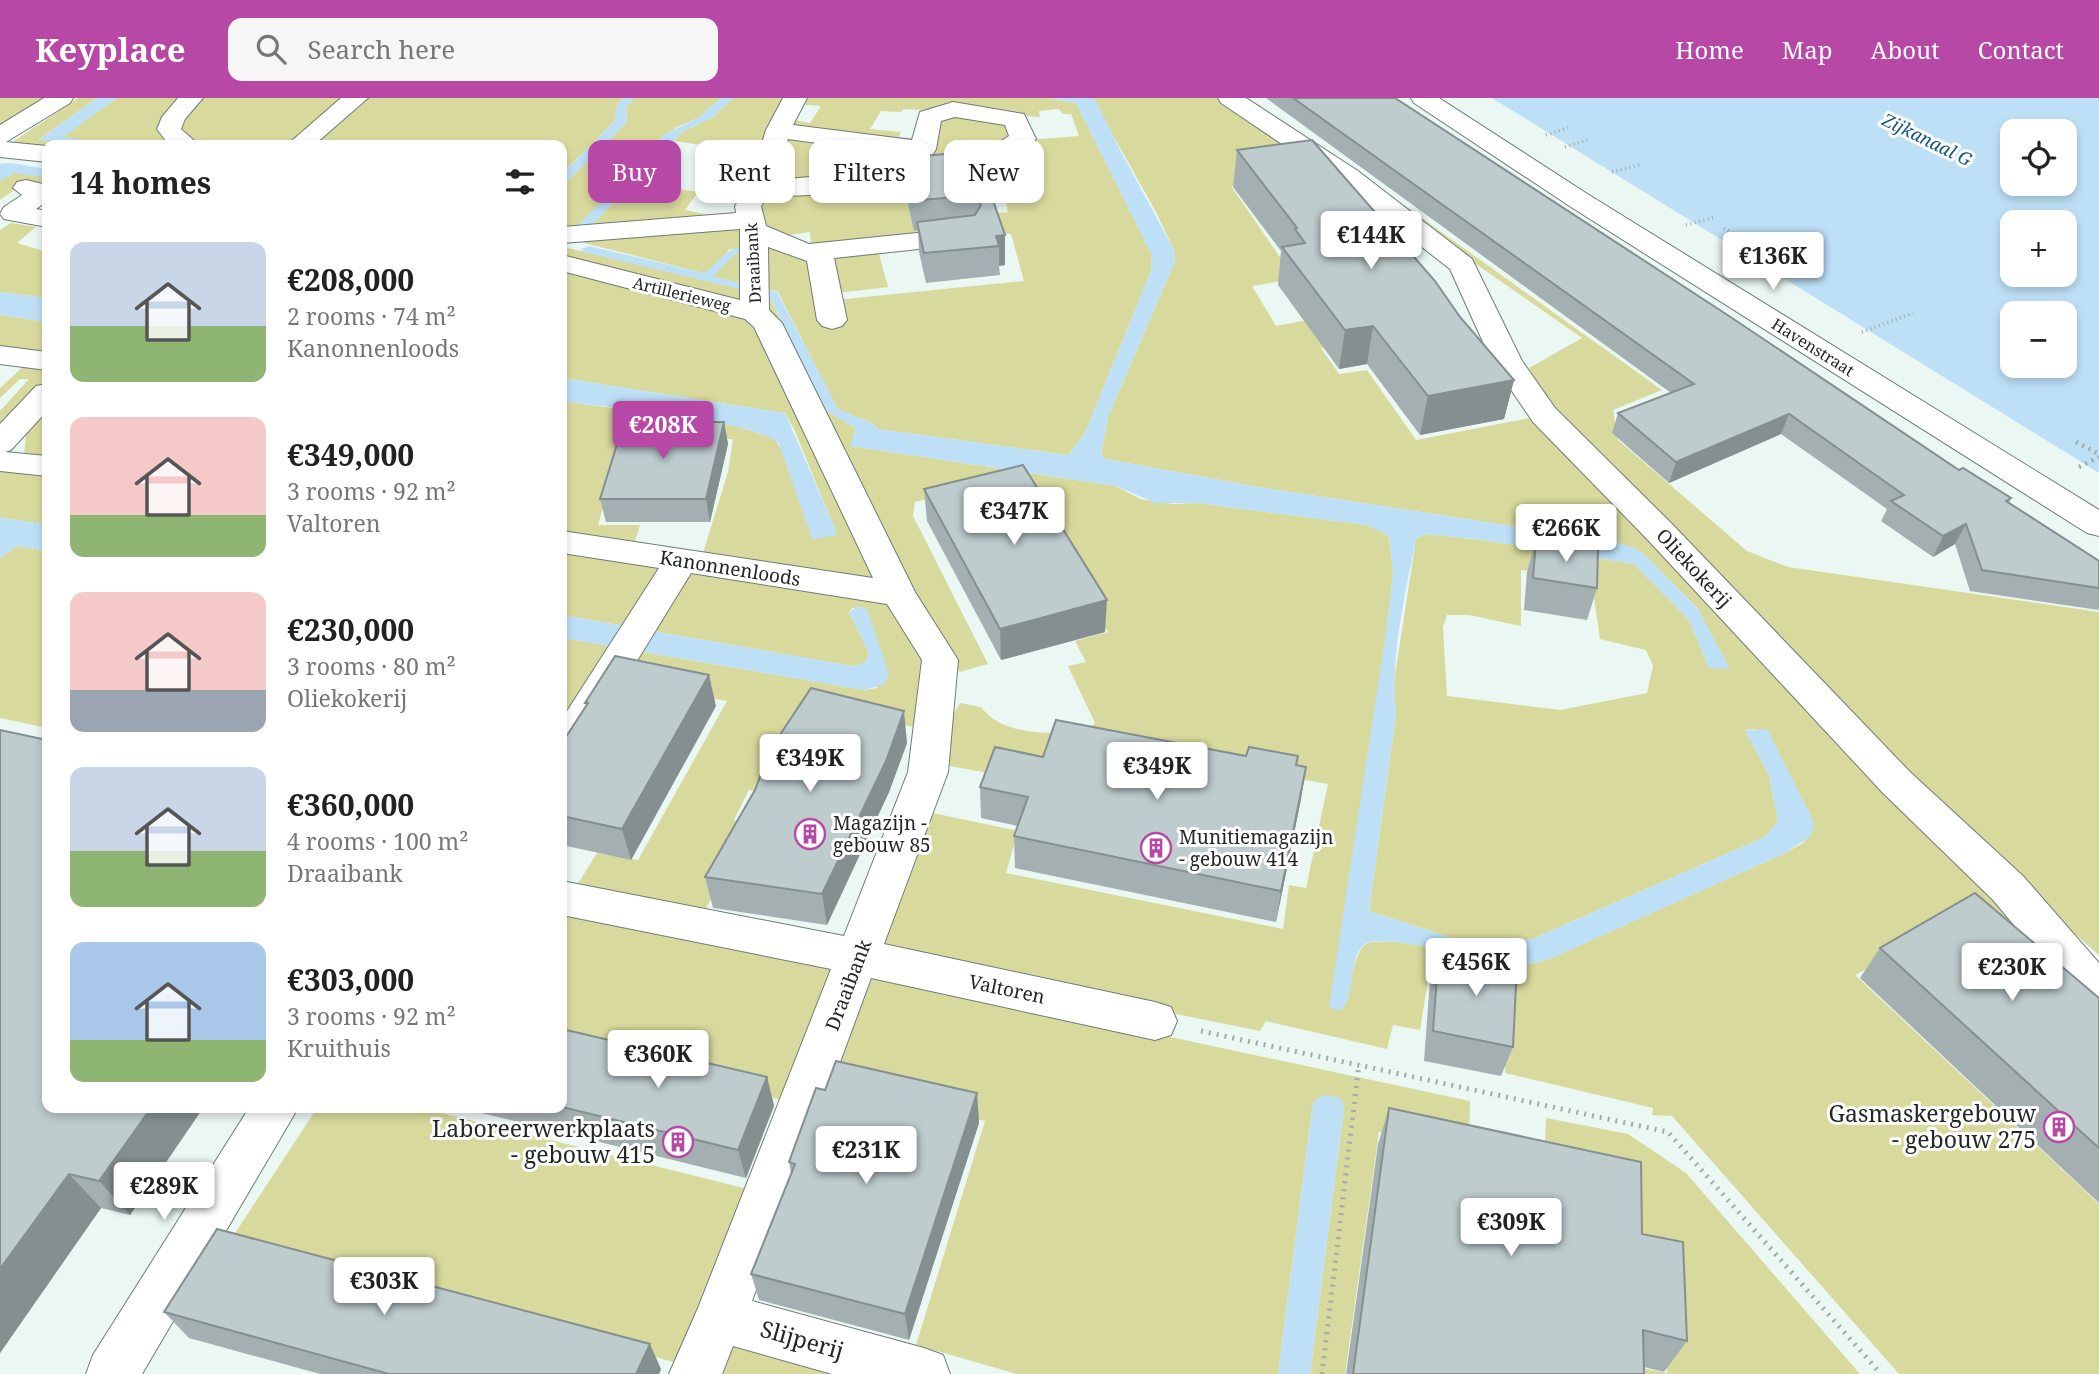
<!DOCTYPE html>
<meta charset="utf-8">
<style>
body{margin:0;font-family:"Noto Serif",serif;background:#f6f6f6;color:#222;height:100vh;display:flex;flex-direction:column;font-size:26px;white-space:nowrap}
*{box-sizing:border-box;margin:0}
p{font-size:23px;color:#767676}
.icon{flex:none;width:38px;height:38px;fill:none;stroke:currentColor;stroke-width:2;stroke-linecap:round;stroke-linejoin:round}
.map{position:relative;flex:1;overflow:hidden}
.panel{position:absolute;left:42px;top:42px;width:525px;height:973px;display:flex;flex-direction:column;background:#fff;border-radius:14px;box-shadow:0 4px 10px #0003}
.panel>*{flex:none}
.hud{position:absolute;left:588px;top:42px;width:665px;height:63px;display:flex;gap:14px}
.controls{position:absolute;left:2000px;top:21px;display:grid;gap:14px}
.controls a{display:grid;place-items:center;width:77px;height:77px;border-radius:14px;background:#fff;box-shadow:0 4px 10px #0003;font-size:35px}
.price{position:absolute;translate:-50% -60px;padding:0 16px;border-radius:7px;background:#fff;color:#222;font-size:23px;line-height:46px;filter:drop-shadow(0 2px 4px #0008)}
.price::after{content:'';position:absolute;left:50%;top:42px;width:21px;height:16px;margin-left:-10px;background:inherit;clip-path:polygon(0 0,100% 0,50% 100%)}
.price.on{background:#b748a6;color:#fff}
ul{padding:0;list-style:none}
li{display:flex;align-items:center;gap:21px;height:175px;padding:0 28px}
li span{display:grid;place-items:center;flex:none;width:196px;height:140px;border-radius:14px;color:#555}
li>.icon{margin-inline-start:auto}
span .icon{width:84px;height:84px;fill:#fffc;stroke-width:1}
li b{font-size:30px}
h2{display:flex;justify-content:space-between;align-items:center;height:84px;padding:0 28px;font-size:30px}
.chip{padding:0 24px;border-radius:14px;background:#fff;box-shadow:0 4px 10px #0003;font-size:24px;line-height:63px}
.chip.on{background:#b748a6;color:#fff}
header{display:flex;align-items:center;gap:42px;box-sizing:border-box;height:98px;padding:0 35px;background:#b748a6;color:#fff}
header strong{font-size:33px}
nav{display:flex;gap:38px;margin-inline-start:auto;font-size:24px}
.search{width:490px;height:63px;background:#f6f6f6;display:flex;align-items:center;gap:18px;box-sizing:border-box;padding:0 24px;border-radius:14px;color:#767676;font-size:26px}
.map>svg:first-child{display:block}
.green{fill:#d8da9d;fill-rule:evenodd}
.water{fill:#bee0f7;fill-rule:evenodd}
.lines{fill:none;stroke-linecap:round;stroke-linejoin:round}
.minor-casing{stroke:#6f7b77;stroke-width:2}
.path-far2{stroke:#a1aba8;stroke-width:3.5;stroke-dasharray:1 3.5;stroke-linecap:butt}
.path-far1{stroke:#a1aba8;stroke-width:4.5;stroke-dasharray:2 5;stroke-linecap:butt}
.path{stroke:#a1aba8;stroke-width:5;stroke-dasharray:2 6;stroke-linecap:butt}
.minor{fill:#fff;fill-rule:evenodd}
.wall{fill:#a3afb1}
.shaded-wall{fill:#858f90}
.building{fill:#beccce;stroke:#858f90;stroke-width:2}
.labels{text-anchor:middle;stroke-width:6;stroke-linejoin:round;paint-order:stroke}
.far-street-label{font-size:16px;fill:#222726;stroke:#fff}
.far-water-label{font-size:18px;font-style:italic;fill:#14587d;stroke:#fff}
.street-label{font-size:19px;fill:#222726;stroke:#fff}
.poi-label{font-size:19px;fill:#222726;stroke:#fff;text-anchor:start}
.near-poi-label{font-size:23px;fill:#222726;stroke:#fff;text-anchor:end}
.near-street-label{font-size:23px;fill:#222726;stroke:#fff}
</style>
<header>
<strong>Keyplace</strong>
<div class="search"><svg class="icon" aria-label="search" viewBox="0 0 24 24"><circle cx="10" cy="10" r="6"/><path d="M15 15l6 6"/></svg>Search here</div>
<nav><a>Home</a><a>Map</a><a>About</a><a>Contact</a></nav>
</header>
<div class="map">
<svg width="2099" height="1276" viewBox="0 0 2099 1276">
<rect width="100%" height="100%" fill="#eaf7f3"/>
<!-- green -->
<g class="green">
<path d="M0 0H53L0 34Z"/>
<path d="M78 0H97L39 41 84 47H47V51L11 45Z"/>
<path d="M117 0H623L618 6 614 24 562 76V47H112L62 39Z"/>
<path d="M634 0H721L698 20 675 30 566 142 562 141V88L627 24 626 10Z"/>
<path d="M733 0H1049L1076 5 1152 157 1151 173 1085 335 1068 357 878 331 871 325 837 311 778 194 760 189 757 136 812 161 826 220 817 221V225L838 223 835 202 1024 183 1011 136 963 137 811 149 810 134 789 137 791 146 758 131 762 92 902 82 908 109 925 107 932 121 1008 114 1000 78H985L981 74 1026 42 1079 38 1071 16H1063L1059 11 1039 13 1040 19 904 11 901 14 881 13 870 31 901 34 899 39 921 41 919 49 783 31 788 21 810 25 821 8 784 5 773 35 756 55 674 43 682 34 713 19Z"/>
<path d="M1092 0H1227L1329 74 1231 88 1295 181 1252 188 1276 228 1323 219 1344 244 1321 250 1339 276 1367 272 1416 342 1530 320 2001 800 2072 896 1957 824 1855 877 2099 1106V1276H1899L1672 1018 1652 1017 1653 1010 1505 975 1507 892 1429 876 1420 932 1393 927 1387 951 1266 923 1260 933 879 856 933 715 1018 733 1006 775 1283 831 1289 787 1306 790 1328 686 1131 652 1035 683 949 668 950 622 960 605 981 609C1003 639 1050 634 1083 636L1095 625 1068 568 1086 564 1075 543 1108 534 1018 380 915 404 913 418 988 566 960 574 899 484 748 211 562 162V149L709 180 740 152 730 151 710 172 703 175 576 143 644 73 674 78 665 89 698 94 685 112 736 122 743 109 769 198 813 290 825 312 856 330 851 348 1116 388 1140 401 1173 406 1196 405 1368 427 1389 438 1393 475 1346 907C1349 893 1353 856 1365 847 1383 833 1495 865 1523 866 1532 867 1541 863 1549 861L1785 755 1803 745 1814 726 1755 631 1745 632 1769 677 1778 723 1765 739 1532 841 1496 846 1455 841 1369 813 1396 616 1393 590 1416 441 1426 436 1490 443 1634 466 1689 522 1709 570 1698 511 1645 457 1615 444 1253 388 1105 361 1101 355 1108 319 1175 163 1174 152 1156 114ZM1521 472 1591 480 1600 541 1646 552 1653 568 1647 595 1560 612 1447 598 1443 529 1447 517H1469L1521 528Z"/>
<path d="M997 18 1017 35 973 68 916 76 936 19Z"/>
<path d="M780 37 915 52 894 77 891 67 847 71V81L768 88Z"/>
<path d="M0 68 47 75V88L24 85 0 102Z"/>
<path d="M1363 78 1662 292 1613 312 1618 342 1747 453 1788 469 2099 514V857L1992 763 1538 296 1529 270 1582 240 1357 83Z"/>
<path d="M11 125 36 129 17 145 47 154V200L0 194V132Z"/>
<path d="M877 149 888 189 830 196 822 155Z"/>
<path d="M562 169 749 218 886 487 702 458 728 374 733 341H623L598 427H640L634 447 562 436V303L728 326 774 340 837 436 794 331 785 315 562 280Z"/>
<path d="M0 217 47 224V259L0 252Z"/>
<path d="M23 269 47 271V285L0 334V313L29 281H20L0 300V290Z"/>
<path d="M47 315V361L24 358 26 336Z"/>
<path d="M0 368 47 373V427L0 419Z"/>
<path d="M17 448 47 453V630L0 620V460Z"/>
<path d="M562 448 892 504 926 562 919 630 818 609 765 694 749 692 734 722 747 726 702 819 574 792 597 755 638 762 727 603 618 583 638 553 864 592 877 590 863 509 852 510 849 514 869 555C867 565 862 567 852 568L562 517Z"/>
<path d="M562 540 633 552 562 652Z"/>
<path d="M562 809 839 871 786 1003 562 950Z"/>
<path d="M871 875 1470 1003 1469 1053 1379 1034 1345 1276H1310L1344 1010 1324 997 1313 1004 1278 1276H1017L916 1247 985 1023 856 993 834 978Z"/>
<path d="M317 1010H421L752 1092 681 1266 230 1143Z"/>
<path d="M1546 1020 1628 1036 1686 1075 1860 1276H1623V1266L1667 1275 1662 1175 1544 1078Z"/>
<path d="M733 1244 851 1276H721Z"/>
</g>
<!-- water -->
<g class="water">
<path d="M97 0H117L63 39 112 47H84L38 42Z"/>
<path d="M623 0H634L626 10 627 24 562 88V76L614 24 618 6Z"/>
<path d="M721 0H733L713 19 682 34 585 134 576 130 665 36 698 20Z"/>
<path d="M1049 0H1092L1096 3 1121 54 1174 152 1175 163 1108 319 1101 355 1105 361 1253 388 1615 444 1635 450 1645 457 1698 511 1730 571 1709 570 1689 522 1634 466 1490 443 1426 436 1416 441C1405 497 1390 559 1396 616L1369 813 1455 841 1496 846 1532 841 1765 739 1778 723 1769 677 1745 632 1767 631 1811 718 1814 726 1811 738 1785 755 1550 861C1541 863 1532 866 1523 867 1494 867 1381 832 1364 847 1346 863 1357 897 1341 912L1329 910 1388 521 1393 475 1389 438 1367 427 1196 405H1155L1116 388 850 348 856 330 825 312 769 198 583 154 581 151 589 148 703 175C716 169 723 153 737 150L740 152 713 178 777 194 838 311 871 325 878 331 1068 357 1085 335 1151 173 1152 158 1076 5Z"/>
<path d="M1492 0H2099V375ZM2012 33H2065V86H2012ZM2012 124H2065V177H2012ZM2012 215H2065V268H2012Z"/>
<path d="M11 65 47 71V80L15 75 0 83V66Z"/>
<path d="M0 194 47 200V224L0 217Z"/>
<path d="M562 280 785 315 838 437 812 441 779 346C757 322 602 309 562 303Z"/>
<path d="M0 419 47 427V453L17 448 0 460Z"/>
<path d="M858 508 867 511 889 577 883 587 864 592 562 540V517L852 568C862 567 866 565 869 555L849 514Z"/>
<path d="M1323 997 1341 1000 1344 1010 1310 1276H1278L1313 1004Z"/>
</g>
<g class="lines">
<!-- minor casing -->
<g class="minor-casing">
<g id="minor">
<path d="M44 0H73L70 5 6 44 47 48V64L0 59V27Z"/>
<path d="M178 0H203L185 21 181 31 199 47H169L157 31 162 19Z"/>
<path d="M341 0H368L314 47H287Z"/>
<path d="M783 0H807L793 27 912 42 920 14 953 4 1024 16 1036 41 1032 46 983 76C966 81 934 89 919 79L916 84 907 86 809 97 767 99 761 108 766 128 809 146 966 130 976 132 980 138 976 144 966 146 834 160 847 222 842 228 832 231 822 228 817 222 807 163 768 149 769 212 782 225 915 494 958 562 948 674 884 846 1155 904 1171 909 1177 923 1171 937 1155 942 871 880 752 1203 924 1250 943 1257 950 1276H832L733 1248 722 1276H669L698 1210 831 871 562 817V783L844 838 908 674 922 562 887 506 691 475 576 662 562 666V621L659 470 562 455V433L873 480 754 229 745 221 562 173V157L740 202V131L562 145V129L736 115 735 108 750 84 766 32ZM955 19 1005 27 1009 38 967 64 925 69 936 51 941 23ZM788 41 907 57 898 71 777 82Z"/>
<path d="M1218 0H1246L1358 73 1472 161 1522 263 1555 310 1671 425 1910 674 2023 778 2099 865V915L2083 909 1993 802 1882 694 1647 441 1533 324 1492 264 1450 171 1340 85 1221 5Z"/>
<path d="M1411 0H1439L1589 97 2099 412V438L2087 435 1571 109 1414 5Z"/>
<path d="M26 82 47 87V103L36 111 47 113V129L4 121 0 116 4 109 22 97 13 90 17 84Z"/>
<path d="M0 248 47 254V272L0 266Z"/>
<path d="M47 286V313L11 352 5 354 47 358V378L0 373V326L36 288Z"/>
<path d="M249 1010H298L142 1276H86L93 1257Z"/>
</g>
</g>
<!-- path-far2 -->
<g class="path-far2">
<path d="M1546 37 1568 30"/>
<path d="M1565 49 1591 41"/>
<path d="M1612 74 1642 66"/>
<path d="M1686 127 1715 119"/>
<path d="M1724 130 1775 162"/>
<path d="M1756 168 1801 153"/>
<path d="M1862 234 1913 215"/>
</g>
<!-- path-far1 -->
<g class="path-far1">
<path d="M2076 344 2099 356"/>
<path d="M2079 369 2099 359"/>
</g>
<!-- path -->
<g class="path">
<path d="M1201 933 1668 1034 1881 1276"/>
<path d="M1322 1276 1359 966"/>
</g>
<!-- minor -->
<use href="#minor" class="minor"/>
</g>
<!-- wall -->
<g class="wall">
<path d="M1266 0H1395L1959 372 2011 400 2009 405 2099 463V512L1970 493 1955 446 1933 459 1881 423 1887 411 1781 336 1669 385 1612 335 1618 315 1671 295Z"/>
<path d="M1237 52 1460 219 1514 282 1504 321 1420 337 1367 266 1339 271 1278 187 1281 153 1233 89Z"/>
<path d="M902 60 969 63 979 62 1005 167 999 168 1000 177 926 185 919 154 918 132 914 133 904 89Z"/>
<path d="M724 324 728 346 710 424H606L600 401Z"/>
<path d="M924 391 1105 534 1001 562 927 423Z"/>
<path d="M1536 442 1597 490 1587 522 1524 512 1527 474Z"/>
<path d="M585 605 716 608 631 762 562 747V645L586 609Z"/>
<path d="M0 632 47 1010H203L130 1117 101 1110 0 1255Z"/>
<path d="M907 645 889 694 827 827 713 810 705 779 755 692Z"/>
<path d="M1043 659 1297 668 1301 701 1276 824 1015 770 1014 738 1018 728 981 720 980 689Z"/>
<path d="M1880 850 2099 900V1105L1860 880Z"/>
<path d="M1439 851 1513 949 1501 978 1424 963 1430 882Z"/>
<path d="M562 931 767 979 774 1008 746 1080 461 1010H562Z"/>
<path d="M825 992 977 995 979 1025 909 1242 759 1202 751 1176 791 1075 789 1064Z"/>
<path d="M1389 1010 1642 1136 1687 1243 1664 1274 1644 1269V1276H1346L1378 1046Z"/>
<path d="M164 1214 661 1271 659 1276H320L189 1240Z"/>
</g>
<!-- shaded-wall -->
<g class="shaded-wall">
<path d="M1005 137V167L999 168V148L996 138Z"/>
<path d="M1373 228 1367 266 1339 271 1345 232Z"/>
<path d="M1514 282 1504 321 1420 337 1428 298Z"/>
<path d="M1789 316 1781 336 1669 385 1676 364Z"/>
<path d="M724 324 728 346 710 424 706 401Z"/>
<path d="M1966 426 1955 446 1933 459 1943 438Z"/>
<path d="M1107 502 1105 534 1001 562 1000 531Z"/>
<path d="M709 577 716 608 631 762 622 731Z"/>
<path d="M904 613 907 645 889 694 827 827 822 796Z"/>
<path d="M1306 669 1301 701 1276 824 1281 793Z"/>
<path d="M767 979 774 1008 746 1080 738 1052Z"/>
<path d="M977 995 979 1025 909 1242 905 1216Z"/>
<path d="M151 1010H203L130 1117 99 1083Z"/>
<path d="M69 1076 101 1110 0 1255V1171Z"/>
<path d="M650 1246 661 1271 659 1276H636Z"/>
</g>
<!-- building -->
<g class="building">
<path d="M1293 0H1395L1729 218 1959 372 1963 370 2011 400 2006 403 2099 463V490L1982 472 1966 426 1943 438 1891 403 1904 397 1789 316 1676 364 1618 315 1694 286Z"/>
<path d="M1312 42 1435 183 1460 219 1514 282 1428 298 1373 228 1345 232 1282 149 1305 145 1295 131 1297 130 1237 52Z"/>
<path d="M966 54 969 63 979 62 1005 137 996 138 999 148 924 155 917 124 975 117 981 107 975 100 965 98 912 103 902 60Z"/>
<path d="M624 324H724L706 401H600Z"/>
<path d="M1023 367 1107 502 1000 531 924 391Z"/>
<path d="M1536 442 1598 451 1597 490 1533 480Z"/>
<path d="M615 558 709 577 622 731 562 718V645L588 605H585Z"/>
<path d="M811 590 904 613 886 663 822 796 705 779 755 692 770 652Z"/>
<path d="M1056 622 1246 658 1249 649 1298 658 1296 667 1306 669 1281 793 1014 738 1028 699 980 689 995 649 1043 659Z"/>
<path d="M0 632 47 642V1010H151L99 1083 69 1076 0 1171Z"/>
<path d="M1975 795 2099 900V1050L1880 850Z"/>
<path d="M1439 851 1517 866 1513 949 1433 933Z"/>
<path d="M562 931 767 979 738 1052 562 1009Z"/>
<path d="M836 963 977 995 905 1216 751 1176 795 1066 789 1064 816 990 825 992Z"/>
<path d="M1389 1010 1641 1064 1642 1136 1683 1144 1687 1243 1643 1232 1644 1276H1353Z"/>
<path d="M217 1131 650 1246 636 1276H389L164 1214Z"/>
</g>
<!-- icons -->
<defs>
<g id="building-ring" transform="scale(1.575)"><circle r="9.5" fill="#fff" stroke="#b748a6" stroke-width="1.5"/><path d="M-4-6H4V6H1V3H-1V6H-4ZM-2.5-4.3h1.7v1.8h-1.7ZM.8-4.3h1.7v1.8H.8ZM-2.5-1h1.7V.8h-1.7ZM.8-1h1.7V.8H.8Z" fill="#b748a6"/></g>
</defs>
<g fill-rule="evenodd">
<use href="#building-ring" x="810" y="736"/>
<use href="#building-ring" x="1156" y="750"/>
<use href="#building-ring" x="2059" y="1029"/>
<use href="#building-ring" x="678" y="1044"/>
</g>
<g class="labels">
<!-- far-street labels -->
<g class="far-street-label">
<text transform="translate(753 165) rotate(-93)" y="6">Draaibank</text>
<text transform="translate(682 196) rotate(14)" y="6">Artillerieweg</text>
<text transform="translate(1813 249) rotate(32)" y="6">Havenstraat</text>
</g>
<!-- far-water labels -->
<g class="far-water-label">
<text transform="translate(1927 42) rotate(26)" y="6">Zijkanaal G</text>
</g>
<!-- street labels -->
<g class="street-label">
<text transform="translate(730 470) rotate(9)" y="7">Kanonnenloods</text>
<text transform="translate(1694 470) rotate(47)" y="7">Oliekokerij</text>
<text transform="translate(848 887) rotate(-69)" y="7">Draaibank</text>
<text transform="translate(1007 891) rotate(12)" y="7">Valtoren</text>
</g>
<!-- poi labels -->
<g class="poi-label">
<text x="833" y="732">Magazijn -<tspan x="833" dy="22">gebouw 85</tspan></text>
<text x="1179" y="746">Munitiemagazijn<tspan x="1179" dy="22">- gebouw 414</tspan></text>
</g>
<!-- near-poi labels -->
<g class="near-poi-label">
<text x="2036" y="1024">Gasmaskergebouw<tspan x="2036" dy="26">- gebouw 275</tspan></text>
<text x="655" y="1039">Laboreerwerkplaats<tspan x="655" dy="26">- gebouw 415</tspan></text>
</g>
<!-- near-street labels -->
<g class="near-street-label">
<text transform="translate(802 1242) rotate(16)" y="8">Slijperij</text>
</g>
</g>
</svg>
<div class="controls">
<a><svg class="icon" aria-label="locate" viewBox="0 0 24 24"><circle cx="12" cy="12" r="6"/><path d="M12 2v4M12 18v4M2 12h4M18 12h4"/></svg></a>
<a>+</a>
<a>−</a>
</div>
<b class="price" style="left:1371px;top:173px">€144K</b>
<b class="price" style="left:1773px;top:194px">€136K</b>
<b class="price on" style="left:663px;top:363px">€208K</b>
<b class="price" style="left:1014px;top:449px">€347K</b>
<b class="price" style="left:1566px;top:466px">€266K</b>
<b class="price" style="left:810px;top:696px">€349K</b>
<b class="price" style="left:1157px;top:704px">€349K</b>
<b class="price" style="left:1476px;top:900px">€456K</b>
<b class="price" style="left:2012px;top:905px">€230K</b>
<b class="price" style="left:658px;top:992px">€360K</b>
<b class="price" style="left:866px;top:1088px">€231K</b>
<b class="price" style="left:164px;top:1124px">€289K</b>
<b class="price" style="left:1511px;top:1160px">€309K</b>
<b class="price" style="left:384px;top:1219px">€303K</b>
<div class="hud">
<a class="chip on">Buy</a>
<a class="chip">Rent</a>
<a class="chip">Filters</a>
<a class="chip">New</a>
</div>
<section class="panel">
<h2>14 homes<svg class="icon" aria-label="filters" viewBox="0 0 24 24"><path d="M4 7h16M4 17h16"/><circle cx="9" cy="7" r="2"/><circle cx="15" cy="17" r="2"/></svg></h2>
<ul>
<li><span style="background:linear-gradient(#c9d6e8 60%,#8fb573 0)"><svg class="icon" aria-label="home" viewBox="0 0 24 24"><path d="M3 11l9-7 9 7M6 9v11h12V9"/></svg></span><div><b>€208,000</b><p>2 rooms · 74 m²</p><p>Kanonnenloods</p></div></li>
<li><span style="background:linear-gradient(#f6c9c9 70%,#8fb573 0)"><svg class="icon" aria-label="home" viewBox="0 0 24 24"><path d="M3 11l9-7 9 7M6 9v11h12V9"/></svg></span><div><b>€349,000</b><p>3 rooms · 92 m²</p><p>Valtoren</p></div></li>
<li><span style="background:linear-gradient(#f6c9c9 70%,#9aa5b1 0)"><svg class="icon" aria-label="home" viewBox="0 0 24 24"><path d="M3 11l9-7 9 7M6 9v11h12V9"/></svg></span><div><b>€230,000</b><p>3 rooms · 80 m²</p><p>Oliekokerij</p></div></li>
<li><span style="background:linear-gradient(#c9d6e8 60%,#8fb573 0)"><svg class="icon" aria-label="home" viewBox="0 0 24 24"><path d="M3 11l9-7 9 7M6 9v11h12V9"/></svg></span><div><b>€360,000</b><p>4 rooms · 100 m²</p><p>Draaibank</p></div></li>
<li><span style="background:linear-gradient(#a9c7e8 70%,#8fb573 0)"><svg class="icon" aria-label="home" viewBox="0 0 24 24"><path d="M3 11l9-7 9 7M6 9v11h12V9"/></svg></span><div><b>€303,000</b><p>3 rooms · 92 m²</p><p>Kruithuis</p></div></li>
</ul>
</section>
</div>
